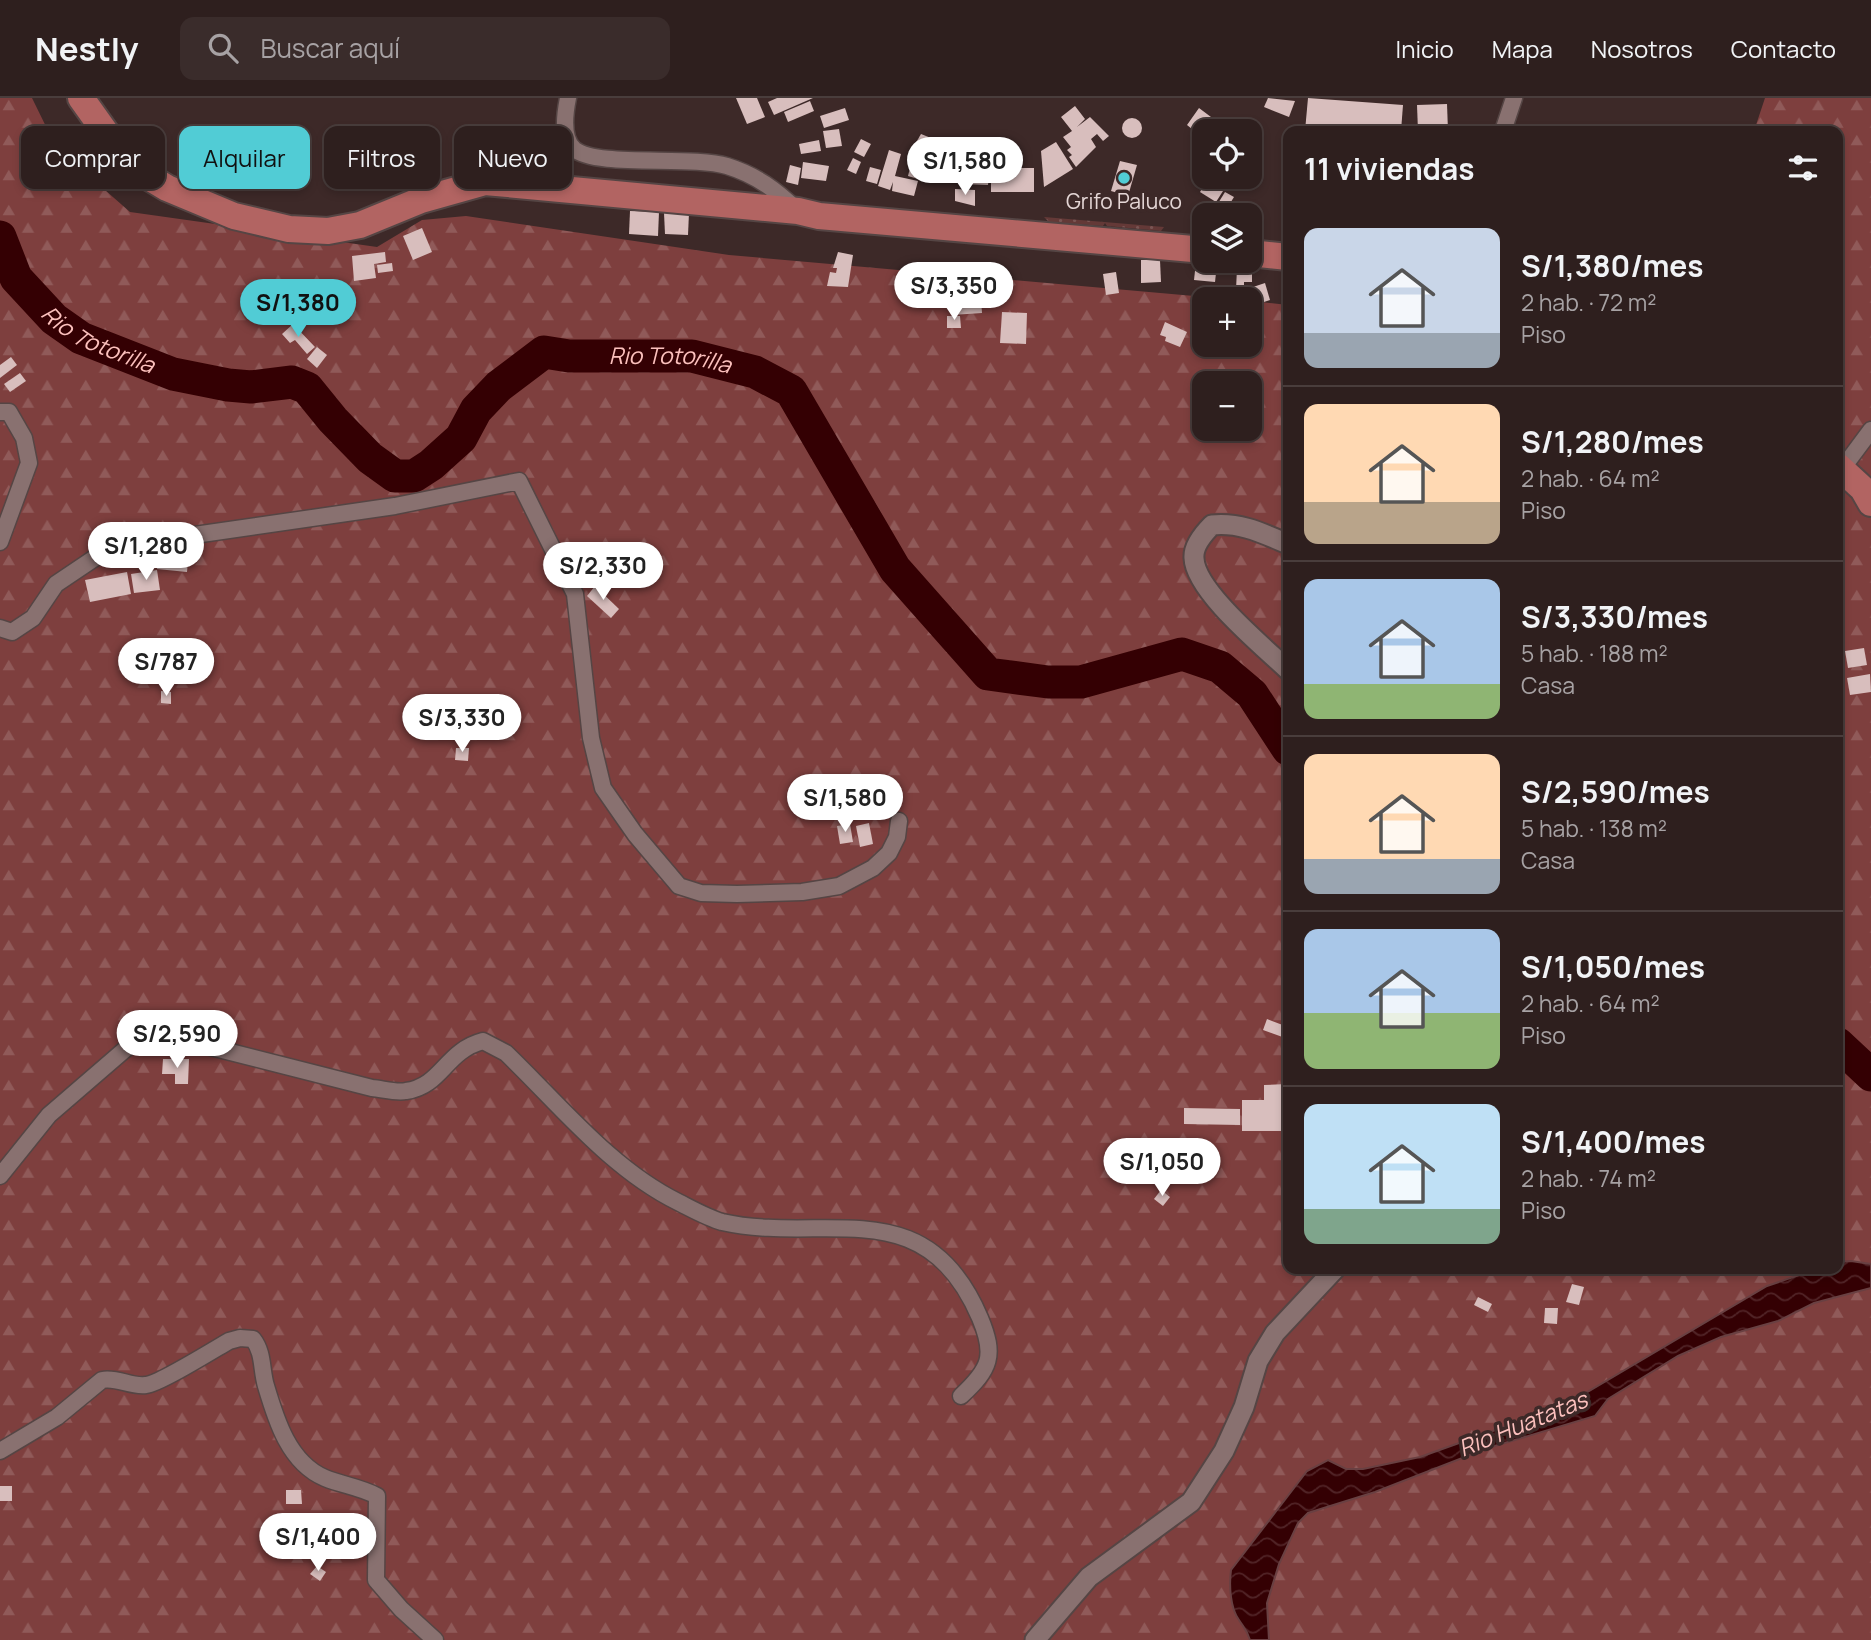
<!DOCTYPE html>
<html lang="es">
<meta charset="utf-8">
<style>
body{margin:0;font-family:Manrope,sans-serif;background:#3a2c2b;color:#f1f3f6;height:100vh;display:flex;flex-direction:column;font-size:26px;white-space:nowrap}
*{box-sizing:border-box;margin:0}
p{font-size:23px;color:#a7a2a4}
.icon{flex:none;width:38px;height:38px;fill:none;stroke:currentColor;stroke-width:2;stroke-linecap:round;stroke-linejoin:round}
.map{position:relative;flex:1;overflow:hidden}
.side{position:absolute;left:1283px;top:28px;width:560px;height:1148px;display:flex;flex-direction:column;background:#2e1f1e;border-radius:14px;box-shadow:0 4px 10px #0003,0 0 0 2px #493d3c}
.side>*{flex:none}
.top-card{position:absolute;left:21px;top:28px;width:665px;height:63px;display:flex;gap:14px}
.controls{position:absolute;left:1192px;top:21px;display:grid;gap:14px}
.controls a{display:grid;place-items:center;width:70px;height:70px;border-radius:14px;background:#2e1f1e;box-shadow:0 4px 10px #0003,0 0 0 2px #493d3c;font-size:35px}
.price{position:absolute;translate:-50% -60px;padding:0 16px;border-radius:24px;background:#fff;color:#222;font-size:23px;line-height:46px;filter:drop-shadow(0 2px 4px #0008)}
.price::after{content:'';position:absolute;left:50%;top:42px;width:21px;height:16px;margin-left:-10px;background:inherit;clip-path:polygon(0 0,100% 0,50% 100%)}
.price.selected{background:#51ccd5;color:#111}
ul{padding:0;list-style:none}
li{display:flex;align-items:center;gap:21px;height:175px;padding:0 21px}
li+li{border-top:2px solid #493d3c}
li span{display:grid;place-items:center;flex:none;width:196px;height:140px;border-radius:14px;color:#555}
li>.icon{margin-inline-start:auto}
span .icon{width:84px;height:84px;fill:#fffc;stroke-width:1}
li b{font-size:30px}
h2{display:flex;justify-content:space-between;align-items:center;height:84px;padding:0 21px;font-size:30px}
.tag{padding:0 24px;border-radius:14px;background:#2e1f1e;box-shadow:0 4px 10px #0003,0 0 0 2px #493d3c;font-size:24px;line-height:63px}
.tag.selected{background:#51ccd5;color:#111}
header{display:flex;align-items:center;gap:42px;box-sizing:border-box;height:98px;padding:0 35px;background:#2e1f1e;border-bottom:2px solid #493d3c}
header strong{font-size:33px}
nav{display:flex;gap:38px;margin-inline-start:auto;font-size:24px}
.search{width:490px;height:63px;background:#3a2c2b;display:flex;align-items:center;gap:18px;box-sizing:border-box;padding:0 24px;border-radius:14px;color:#a7a2a4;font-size:26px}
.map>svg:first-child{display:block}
.forest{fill:url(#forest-firs);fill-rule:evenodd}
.park{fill:url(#park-dots)}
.water{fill:url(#water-waves);stroke:#694042;stroke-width:2}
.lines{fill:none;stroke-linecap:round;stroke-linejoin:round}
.river{stroke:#340003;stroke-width:33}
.building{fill:#d8bebd}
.minor-casing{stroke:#554544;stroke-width:19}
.tertiary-casing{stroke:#554544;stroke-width:23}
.trunk-casing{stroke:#554544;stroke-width:30}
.minor{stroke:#897170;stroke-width:16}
.tertiary{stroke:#897170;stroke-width:19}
.trunk{stroke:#b26462;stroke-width:26}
.poi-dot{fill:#51ccd5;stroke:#3d2928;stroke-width:2.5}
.labels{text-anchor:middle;stroke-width:7;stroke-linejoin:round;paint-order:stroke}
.poi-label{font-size:21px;fill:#e5d7d6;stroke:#3d2928}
.water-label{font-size:23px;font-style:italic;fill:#fcc0bd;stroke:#3d2928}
</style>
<header>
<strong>Nestly</strong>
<div class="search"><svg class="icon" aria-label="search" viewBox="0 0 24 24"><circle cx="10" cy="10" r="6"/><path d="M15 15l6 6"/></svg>Buscar aquí</div>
<nav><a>Inicio</a><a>Mapa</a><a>Nosotros</a><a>Contacto</a></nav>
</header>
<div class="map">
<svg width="1871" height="1542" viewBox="0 0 1871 1542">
<defs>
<pattern id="forest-firs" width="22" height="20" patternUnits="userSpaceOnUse" patternTransform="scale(1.75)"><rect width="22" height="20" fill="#7e3f3e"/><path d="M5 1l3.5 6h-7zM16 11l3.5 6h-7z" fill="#905a59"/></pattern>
<pattern id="park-dots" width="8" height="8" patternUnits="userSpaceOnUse" patternTransform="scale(1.75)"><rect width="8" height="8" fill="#643937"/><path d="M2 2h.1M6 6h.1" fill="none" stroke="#7a5553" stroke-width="1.8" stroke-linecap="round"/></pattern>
<pattern id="water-waves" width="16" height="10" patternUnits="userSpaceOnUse" patternTransform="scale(1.75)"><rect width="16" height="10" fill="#340003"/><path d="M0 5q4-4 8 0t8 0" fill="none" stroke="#512427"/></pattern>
</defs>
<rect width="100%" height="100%" fill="#3d2928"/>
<!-- forest -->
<path class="forest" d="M0 0H32L56 49 130 114 377 149 422 122 466 118 729 157 1228 201H1204V247H1250V203L1288 207V1171H1838V33H1754L1765 0H1871V1542H0ZM1204 285H1250V331H1204Z"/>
<!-- park -->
<path class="park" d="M1044 119 1164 129 1161 133 1107 128 1105 125 1103 128 1049 124Z"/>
<!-- water -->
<path class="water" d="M1851 1163 1871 1166V1190L1814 1205 1778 1223 1721 1239 1678 1258 1608 1301 1595 1318 1488 1350 1375 1394 1308 1415 1298 1425 1279 1466 1267 1505 1269 1542H1250C1247 1532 1244 1530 1239 1522 1230 1510 1229 1487 1231 1472L1307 1373 1328 1362 1346 1371H1363L1420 1359 1501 1330 1572 1303 1767 1188 1817 1171H1838V1164Z"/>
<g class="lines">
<!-- river -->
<g class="river">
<path id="s1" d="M0 139 16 180 54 221 81 240 173 276 228 287 251 289 292 284 307 290 333 322 370 360 395 378H414L431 367 461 340 476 312 499 288 544 254 569 258H692L755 274 791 293 895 471 988 576 1048 584H1081L1182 556 1220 569 1252 596 1288 651"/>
<path d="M1838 946 1871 977"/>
</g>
</g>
<!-- building -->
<g class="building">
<path d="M736 0H757L765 19 747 26Z"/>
<path d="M777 0H813L774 17 768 4Z"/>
<path d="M1268 0 1295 3 1289 19 1264 9Z"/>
<path d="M1308 0 1403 7 1401 33H1305Z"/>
<path d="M810 3 814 13 788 24 784 14Z"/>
<path d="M1447 6 1448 33H1418L1417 7Z"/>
<path d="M1075 8 1085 21 1077 29 1090 19 1109 38 1103 43 1097 36 1091 41 1096 49 1076 69 1069 59 1072 57 1067 52 1071 49 1063 39 1072 33 1061 19Z"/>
<path d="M845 10 849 22 824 30 820 18Z"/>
<path d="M1199 10 1215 22 1212 26 1222 33H1204L1202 39 1187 27Z"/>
<circle cx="1132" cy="30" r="10"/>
<path d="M839 31 842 48 826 50 823 33Z"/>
<path d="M921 36 931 40 923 60 910 55Z"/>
<path d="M861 41 871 46 864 59 854 54Z"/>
<path d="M967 41 1000 43V58L966 56Z"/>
<path d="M819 42 821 53 801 56 799 46Z"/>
<path d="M1056 44 1073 71 1044 89 1041 53Z"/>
<path d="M889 52 901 56 895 78 918 83 914 98 892 93 893 84 890 92 878 88Z"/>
<path d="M977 58 996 59 995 71 976 69Z"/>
<path d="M853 60 861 64 856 76 847 72Z"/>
<path d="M964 62H976V70H967L978 71V78L989 79 988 87 963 86Z"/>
<path d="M1120 63 1137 67 1128 98 1111 93Z"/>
<path d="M803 64 829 68 826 83 801 80Z"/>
<path d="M911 66 921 69 918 81 908 78Z"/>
<path d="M790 67 801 70 798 87 786 84Z"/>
<path d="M870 69 881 72 877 86 866 83Z"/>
<path d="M1000 70H1034V94H991V84Z"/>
<path d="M1207 83 1223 93 1216 104 1200 94Z"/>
<path d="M955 91 975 92V108L955 103Z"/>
<path d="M1225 94 1234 99 1226 112 1217 107Z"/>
<path d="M630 113 659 114 658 138 629 136Z"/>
<path d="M664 115H689L688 137 665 136Z"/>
<path d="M422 130 432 154 413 162 403 138Z"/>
<path d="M385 154 386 164 374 166 376 180 354 183 352 158Z"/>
<path d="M838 154 853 157 848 189 827 188 830 174 836 175 837 170H833Z"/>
<path d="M1141 162H1160L1161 184 1141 185Z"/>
<path d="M1196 164 1217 166 1215 184 1194 182Z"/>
<path d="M392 165 393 173 378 175 377 167Z"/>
<path d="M1237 170H1252V184H1244V192H1236Z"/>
<path d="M1116 174 1119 195 1106 197 1103 176Z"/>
<path d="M1265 185 1270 202 1255 207 1250 190Z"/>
<path d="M981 201 982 215 952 217 951 202Z"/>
<path d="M1002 214 1027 215 1026 246 1000 245Z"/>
<path d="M947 218H960L961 230H947Z"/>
<path d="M1165 224 1187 234 1180 249 1165 243 1166 239 1160 237Z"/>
<path d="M293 226 315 249 307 256 295 242 290 245 282 236Z"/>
<path d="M317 249 327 257 317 270 307 261Z"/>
<path d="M11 259 17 267 0 280V267Z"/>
<path d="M20 275 26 283 10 294 4 286Z"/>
<path d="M154 448 156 461 144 463 143 450Z"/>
<path d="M160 448 189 451 187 474 157 471Z"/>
<path d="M157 472 160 492 134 495 131 476Z"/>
<path d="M127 474 131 496 90 504 85 482Z"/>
<path d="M595 488 619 511 611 520 587 498Z"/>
<path d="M1864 550 1867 567 1848 570 1845 553Z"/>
<path d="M1870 576 1871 594 1850 597 1847 580Z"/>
<path d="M161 593 171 594V606L161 605Z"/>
<path d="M456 650H469L468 663 455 662Z"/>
<path d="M869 725 873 746 860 749 856 728Z"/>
<path d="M850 726 853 744 840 746 837 728Z"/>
<path d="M1267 921 1288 929V941L1263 932Z"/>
<path d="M163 961H189L188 986H175V976H162Z"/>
<path d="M1288 986V1011L1284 997V1033H1242V1002H1264V987Z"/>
<path d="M1184 1010 1240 1011V1027L1184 1026Z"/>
<path d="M1161 1092 1170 1099 1163 1108 1154 1101Z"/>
<path d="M1572 1186 1584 1189 1579 1207 1566 1204Z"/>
<path d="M1478 1199 1492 1206 1488 1214 1474 1207Z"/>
<path d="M1545 1210H1558L1557 1226 1544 1225Z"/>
<rect x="0" y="1388" width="12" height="15"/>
<path d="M286 1392H301L302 1406H286Z"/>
<path d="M317 1468 326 1474 320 1483 310 1476Z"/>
</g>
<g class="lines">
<!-- minor casing -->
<g class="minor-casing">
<g id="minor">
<path d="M568 0C565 15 561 39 574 51 596 70 691 57 727 68 756 77 776 92 798 113"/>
<path d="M1503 33 1514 0"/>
<path d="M0 314H9L24 340 29 365 0 444"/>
<path d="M1842 371 1871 332"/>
<path d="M0 530 12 534 33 520 56 486 111 449 395 408 519 383 575 496 591 640 603 690 635 736 679 788 701 795 737 796 802 794 839 788 873 770 889 755 897 739 899 723"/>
<path d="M0 1078 49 1017 129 948 151 937 171 939 372 990C383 991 396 995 406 993 442 988 445 953 483 943L506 955C560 1007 611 1071 678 1104 692 1111 708 1120 722 1124 825 1147 925 1090 980 1220 996 1258 990 1271 961 1298"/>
<path d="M0 1353 57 1319 102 1282C118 1279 130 1289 146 1287 159 1286 215 1251 229 1243L240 1240 253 1241C264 1255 261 1272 266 1288 276 1322 289 1365 325 1380 342 1387 360 1389 377 1398L376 1482 401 1511 435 1542"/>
</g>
</g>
<!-- tertiary casing -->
<g class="tertiary-casing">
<g id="tertiary">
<path d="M1288 446C1262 435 1240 424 1212 427 1204 435 1193 448 1194 460 1195 493 1264 549 1288 572"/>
<path d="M1035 1542 1089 1479 1191 1404 1224 1353 1244 1309 1258 1263 1275 1235 1335 1171"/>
</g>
</g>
<!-- trunk casing -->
<g class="trunk-casing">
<g id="trunk">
<path d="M81 0 121 56 142 75 167 90 234 118 289 131 328 133 360 127 421 102 485 84 798 113 819 118 1204 152"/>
<path d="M1250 155 1288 159"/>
<path d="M1838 368 1863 391 1871 405"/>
</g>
</g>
<!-- minor -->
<use href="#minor" class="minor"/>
<!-- tertiary -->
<use href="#tertiary" class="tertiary"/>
<!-- trunk -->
<use href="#trunk" class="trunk"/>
</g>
<!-- markers -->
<circle class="poi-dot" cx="1124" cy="80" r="7"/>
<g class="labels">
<!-- poi labels -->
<g class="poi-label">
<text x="1124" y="111">Grifo Paluco</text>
</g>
<!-- water labels -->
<g class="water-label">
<text dy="8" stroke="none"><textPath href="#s1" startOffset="149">Rio Totorilla</textPath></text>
<text dy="8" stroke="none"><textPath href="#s1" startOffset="821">Rio Totorilla</textPath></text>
<text transform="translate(1523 1326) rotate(-22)" y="8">Rio Huatatas</text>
</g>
</g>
</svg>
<div class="controls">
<a><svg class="icon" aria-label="locate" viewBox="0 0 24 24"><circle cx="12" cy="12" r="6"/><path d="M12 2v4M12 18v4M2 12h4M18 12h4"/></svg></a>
<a><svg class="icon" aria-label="layers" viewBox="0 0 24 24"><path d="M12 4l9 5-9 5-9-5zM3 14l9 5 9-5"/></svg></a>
<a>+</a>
<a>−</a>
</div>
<b class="price" style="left:965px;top:99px">S/1,580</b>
<b class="price" style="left:954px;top:224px">S/3,350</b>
<b class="price selected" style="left:298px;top:241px">S/1,380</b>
<b class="price" style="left:146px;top:484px">S/1,280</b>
<b class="price" style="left:603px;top:504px">S/2,330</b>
<b class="price" style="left:166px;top:600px">S/787</b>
<b class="price" style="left:462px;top:656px">S/3,330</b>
<b class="price" style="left:845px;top:736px">S/1,580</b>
<b class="price" style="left:177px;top:972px">S/2,590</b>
<b class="price" style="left:1162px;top:1100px">S/1,050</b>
<b class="price" style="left:318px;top:1475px">S/1,400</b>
<div class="top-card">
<a class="tag">Comprar</a>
<a class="tag selected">Alquilar</a>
<a class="tag">Filtros</a>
<a class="tag">Nuevo</a>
</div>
<section class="side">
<h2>11 viviendas<svg class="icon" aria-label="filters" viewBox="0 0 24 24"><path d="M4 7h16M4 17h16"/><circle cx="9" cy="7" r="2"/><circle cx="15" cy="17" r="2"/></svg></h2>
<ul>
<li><span style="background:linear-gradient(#c9d6e8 75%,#9aa5b1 0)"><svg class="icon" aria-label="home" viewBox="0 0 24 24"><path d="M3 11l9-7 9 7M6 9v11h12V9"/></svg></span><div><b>S/1,380/mes</b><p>2 hab. · 72 m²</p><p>Piso</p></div></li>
<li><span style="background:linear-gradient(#ffd9b3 70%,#b9a48a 0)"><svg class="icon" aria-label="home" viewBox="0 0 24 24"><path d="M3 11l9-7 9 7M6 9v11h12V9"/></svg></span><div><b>S/1,280/mes</b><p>2 hab. · 64 m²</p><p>Piso</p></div></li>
<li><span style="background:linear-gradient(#a9c7e8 75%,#8fb573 0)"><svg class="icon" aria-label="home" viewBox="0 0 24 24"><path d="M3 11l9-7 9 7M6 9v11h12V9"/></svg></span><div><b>S/3,330/mes</b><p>5 hab. · 188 m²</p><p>Casa</p></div></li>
<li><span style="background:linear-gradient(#ffd9b3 75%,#9aa5b1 0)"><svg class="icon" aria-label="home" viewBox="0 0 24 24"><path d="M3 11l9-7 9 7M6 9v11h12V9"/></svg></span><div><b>S/2,590/mes</b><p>5 hab. · 138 m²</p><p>Casa</p></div></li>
<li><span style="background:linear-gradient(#a9c7e8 60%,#8fb573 0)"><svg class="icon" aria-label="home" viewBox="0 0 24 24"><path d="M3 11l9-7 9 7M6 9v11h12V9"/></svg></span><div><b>S/1,050/mes</b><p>2 hab. · 64 m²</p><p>Piso</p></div></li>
<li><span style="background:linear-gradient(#bfe0f5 75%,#7fa58c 0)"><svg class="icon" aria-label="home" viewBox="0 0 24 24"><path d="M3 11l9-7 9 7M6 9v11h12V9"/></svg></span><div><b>S/1,400/mes</b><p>2 hab. · 74 m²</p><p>Piso</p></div></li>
</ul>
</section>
</div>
